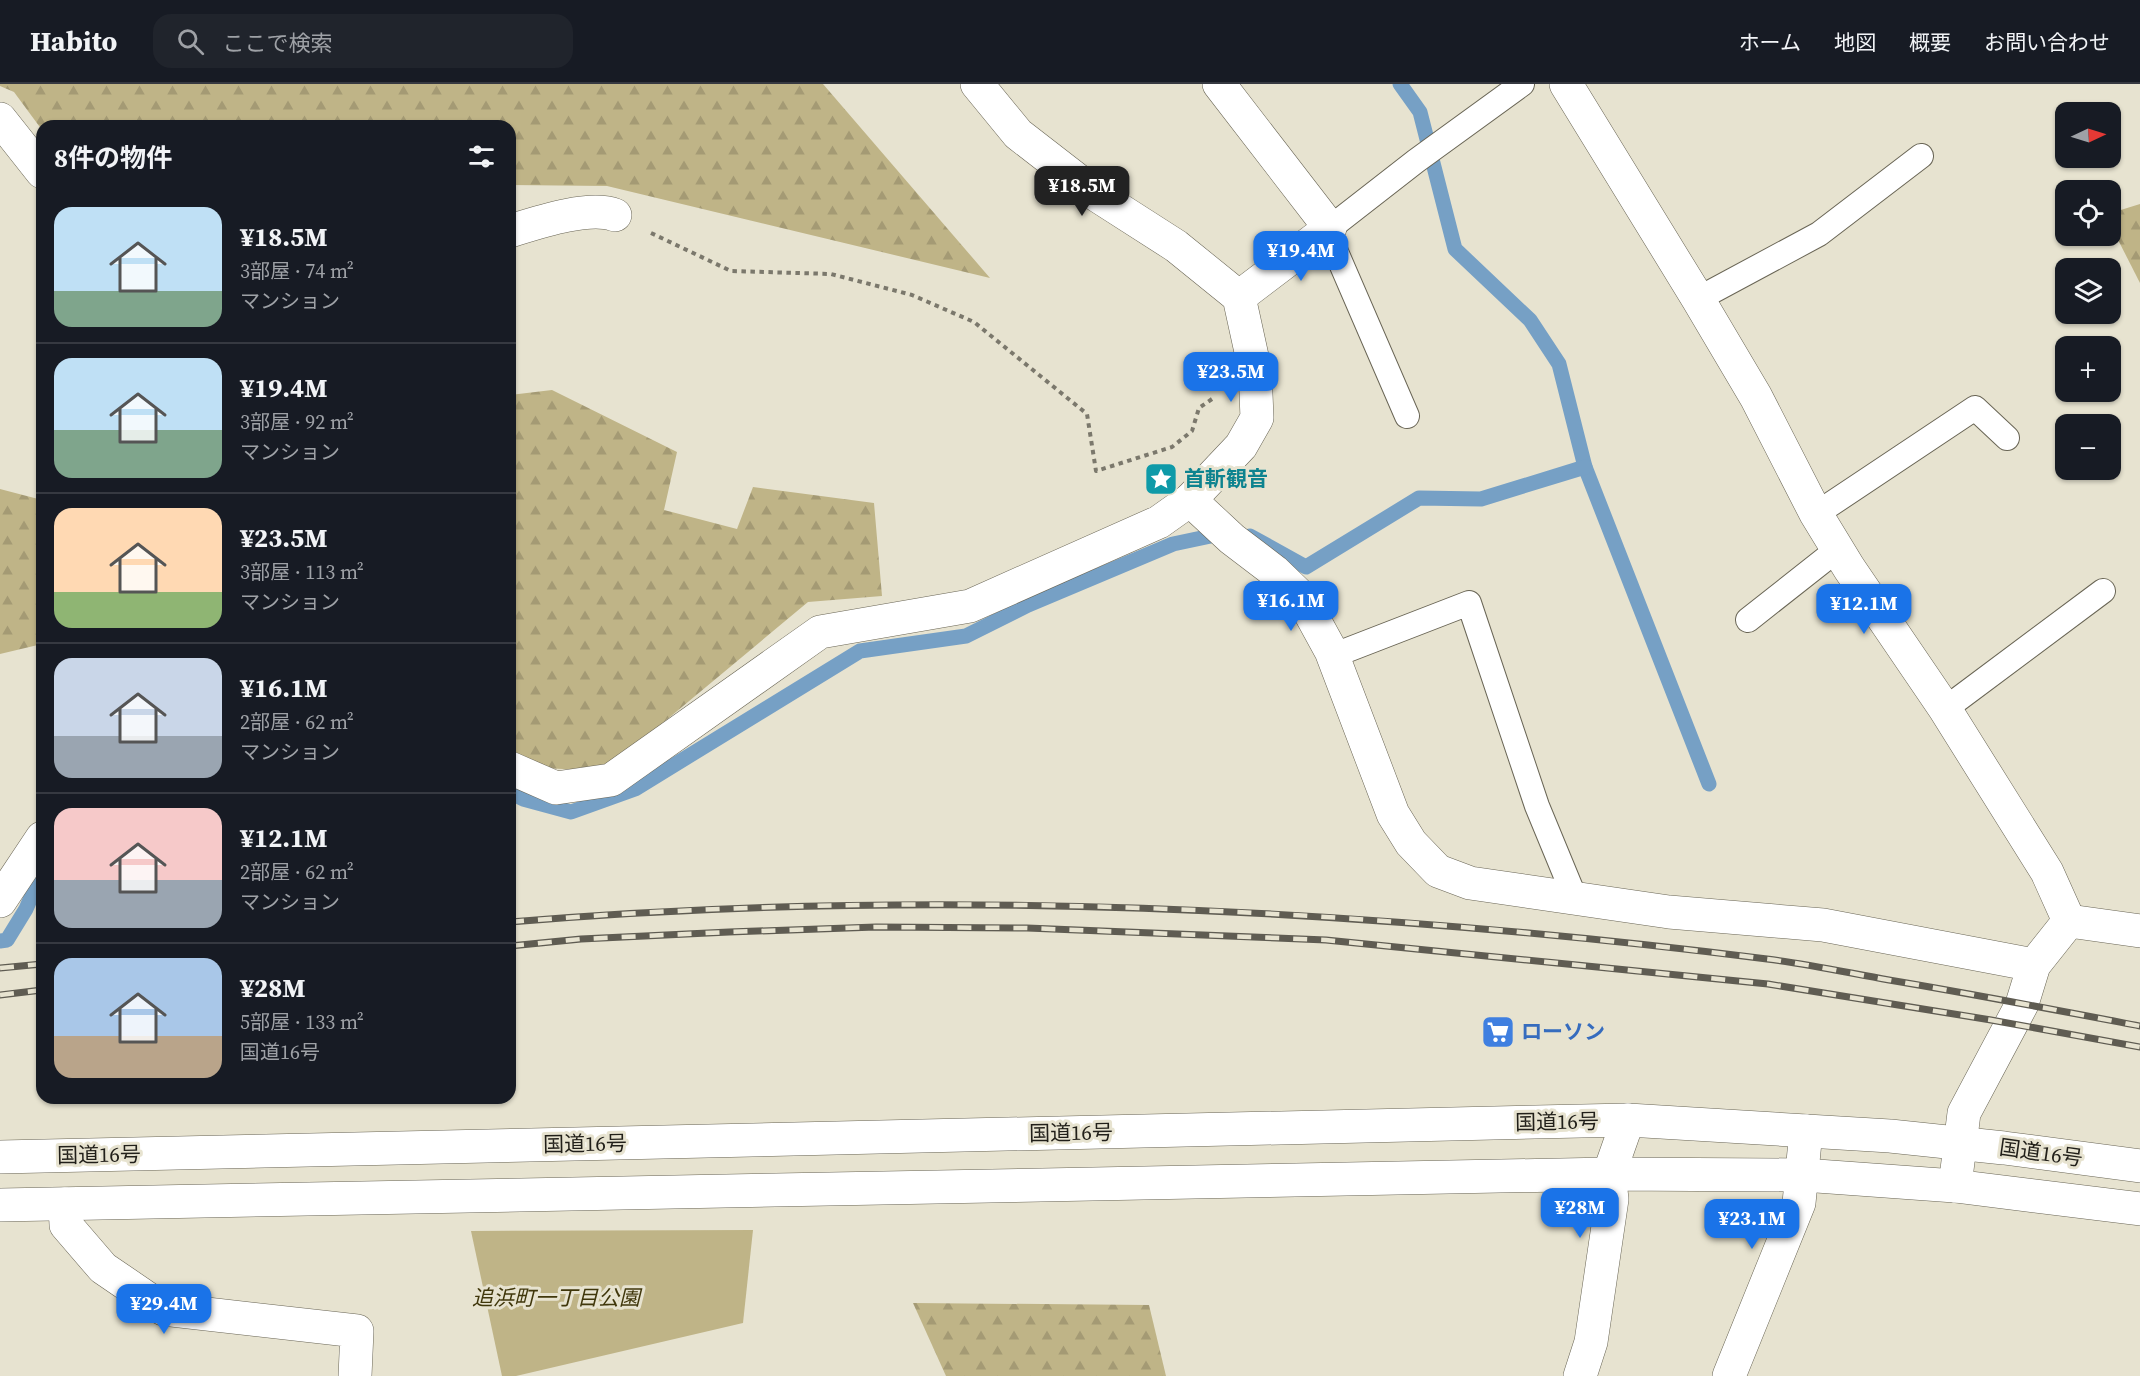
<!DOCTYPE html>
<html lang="ja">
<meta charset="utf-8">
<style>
body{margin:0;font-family:"Source Serif 4","Noto Sans JP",serif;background:#20242c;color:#f1f3f6;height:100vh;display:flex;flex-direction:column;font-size:22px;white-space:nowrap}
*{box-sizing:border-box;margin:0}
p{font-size:20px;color:#9ea1a6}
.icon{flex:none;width:33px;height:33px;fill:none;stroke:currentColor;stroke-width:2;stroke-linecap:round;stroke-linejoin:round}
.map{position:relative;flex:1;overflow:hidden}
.panel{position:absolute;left:36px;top:36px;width:480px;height:984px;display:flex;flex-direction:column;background:#171b24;border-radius:18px;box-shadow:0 2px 4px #0004}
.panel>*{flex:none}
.needle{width:39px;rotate:86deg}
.controls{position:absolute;left:2055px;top:18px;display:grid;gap:12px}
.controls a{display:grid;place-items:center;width:66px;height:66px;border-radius:12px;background:#171b24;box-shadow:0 2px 4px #0004;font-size:30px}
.price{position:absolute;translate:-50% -51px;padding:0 14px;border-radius:12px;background:#1a73e8;color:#fff;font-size:20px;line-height:39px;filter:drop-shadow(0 2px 3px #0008)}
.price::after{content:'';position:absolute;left:50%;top:36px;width:18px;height:14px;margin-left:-9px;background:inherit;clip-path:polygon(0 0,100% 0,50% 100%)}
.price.on{background:#222;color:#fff}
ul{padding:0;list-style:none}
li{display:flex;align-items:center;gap:18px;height:150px;padding:0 18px}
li+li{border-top:2px solid #363941}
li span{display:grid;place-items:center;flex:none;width:168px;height:120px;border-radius:18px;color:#555}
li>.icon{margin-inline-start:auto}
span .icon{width:72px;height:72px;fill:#fffc;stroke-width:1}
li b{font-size:26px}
h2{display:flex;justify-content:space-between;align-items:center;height:72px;padding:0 18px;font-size:26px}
header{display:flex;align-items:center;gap:36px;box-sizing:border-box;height:84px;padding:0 30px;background:#171b24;border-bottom:2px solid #363941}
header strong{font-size:28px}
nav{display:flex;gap:33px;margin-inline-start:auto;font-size:21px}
.search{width:420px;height:54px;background:#20242c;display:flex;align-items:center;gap:15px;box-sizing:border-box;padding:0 21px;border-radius:18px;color:#9ea1a6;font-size:22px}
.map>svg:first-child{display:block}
.green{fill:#bfb487}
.forest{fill:url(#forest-firs)}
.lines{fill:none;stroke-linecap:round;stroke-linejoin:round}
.stream{stroke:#76a0c5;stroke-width:15}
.lane-casing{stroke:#696555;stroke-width:26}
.street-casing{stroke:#696555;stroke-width:34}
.highway-casing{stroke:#696555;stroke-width:34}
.path{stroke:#7b786c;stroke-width:4;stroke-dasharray:4.5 4.5;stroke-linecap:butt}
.lane{stroke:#fff;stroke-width:24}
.street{stroke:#fff;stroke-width:33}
.highway{stroke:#fff;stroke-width:33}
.rail-casing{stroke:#5f5c52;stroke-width:7}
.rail{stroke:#e7e3d0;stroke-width:4.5;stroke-dasharray:14;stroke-linecap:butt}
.labels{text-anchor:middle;stroke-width:6;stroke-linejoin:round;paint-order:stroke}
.culture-label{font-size:21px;font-weight:bold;fill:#0d838f;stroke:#e7e3d0;text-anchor:start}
.shop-label{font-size:21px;font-weight:bold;fill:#366cbe;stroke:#e7e3d0;text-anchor:start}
.street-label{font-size:21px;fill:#211f19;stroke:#e7e3d0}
.park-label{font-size:21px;font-style:italic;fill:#40370b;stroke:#e7e3d0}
</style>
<header>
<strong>Habito</strong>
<div class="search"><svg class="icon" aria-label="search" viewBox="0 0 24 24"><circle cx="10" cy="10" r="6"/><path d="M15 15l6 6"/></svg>ここで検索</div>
<nav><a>ホーム</a><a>地図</a><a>概要</a><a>お問い合わせ</a></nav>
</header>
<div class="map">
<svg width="2140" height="1292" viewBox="0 0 2140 1292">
<defs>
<pattern id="forest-firs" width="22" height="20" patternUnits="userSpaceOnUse" patternTransform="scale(1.5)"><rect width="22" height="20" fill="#bfb487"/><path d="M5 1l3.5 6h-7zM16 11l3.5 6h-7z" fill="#a49a74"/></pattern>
</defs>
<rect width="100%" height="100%" fill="#e7e3d0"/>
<!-- green -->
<path class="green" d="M753 1146 743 1239 516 1292H502L471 1147Z"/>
<!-- forest -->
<g class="forest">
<path d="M0 0H823L990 194 607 102 510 101V42H42V46L14 8 0 2Z"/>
<path d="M2140 120V199L2111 142V129Z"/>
<path d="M552 306 677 368 664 426 737 445 753 403 874 419 882 512 808 518 605 687 542 684 510 669V311Z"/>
<path d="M0 405 42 416V560L0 570Z"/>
<path d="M913 1219 1149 1221 1166 1292H946Z"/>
</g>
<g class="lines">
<!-- stream -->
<g class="stream">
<path d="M1400 0 1420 28 1455 165 1530 236 1559 280 1585 383 1709 700"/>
<path d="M1250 452 1306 483 1419 414 1481 415 1585 383"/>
<path d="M510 708 523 715 571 728 635 705 860 567 966 552 1028 521 1173 460 1225 449"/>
<path d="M0 857 7 856 26 825 42 788"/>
</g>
<!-- lane casing -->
<g class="lane-casing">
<g id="lane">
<path d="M1330 144 1416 77 1522 0"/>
<path d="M1327 147 1407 332"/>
<path d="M1698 215 1819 150 1921 72"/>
<path d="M1816 430 1975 324 2007 354"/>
<path d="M1748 536 1838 465"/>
<path d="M1332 572 1469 519 1537 722 1575 814"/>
<path d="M1945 625 2103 507"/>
</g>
</g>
<!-- street casing -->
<g class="street-casing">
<g id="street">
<path d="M977 0 1018 50 1098 112 1176 162 1239 213 1255 286 1257 334 1241 362 1190 416"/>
<path d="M1219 0 1330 144 1239 213"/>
<path d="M1566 0 1698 215 1756 313 1816 430 1849 484 1945 625 2047 788 2069 837 2034 881 2022 920 1964 1029 1955 1102"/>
<path d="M0 35 42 88"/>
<path d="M510 147C536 139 589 121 615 131"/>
<path d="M510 684 556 704 611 696 820 548 970 522 1159 438 1190 416 1232 455 1274 487 1302 514 1331 567 1393 730 1411 759 1438 787 1470 799 1669 828 1823 841 2034 881"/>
<path d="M0 817 42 754"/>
<path d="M2069 837 2140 847"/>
<path d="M65 1120 66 1141 103 1184 163 1225 357 1247 355 1292"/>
<path d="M1580 1292 1591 1258 1612 1115 1609 1090 1628 1036"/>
<path d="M1729 1292 1799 1119 1806 1047"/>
</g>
</g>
<!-- highway casing -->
<g class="highway-casing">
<g id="highway">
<path d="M0 1073 1628 1036 1890 1052 2004 1064 2140 1082"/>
<path d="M0 1121 1609 1090 1803 1091 1955 1102 2140 1125"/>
</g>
</g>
<!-- path -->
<path class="path" d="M651 149 731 187 831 190 912 211 974 238 1087 330 1096 387 1172 363 1192 347 1199 324 1212 315"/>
<!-- lane -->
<use href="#lane" class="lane"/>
<!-- street -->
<use href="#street" class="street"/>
<!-- highway -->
<use href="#highway" class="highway"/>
<!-- rail casing -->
<g class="rail-casing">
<g id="rail">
<path d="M510 838C929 803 1350 823 1767 875 1808 880 1849 889 1889 896 1973 910 2056 926 2140 942"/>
<path d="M510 862 581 855 729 848 876 843 1027 844 1326 856 1768 900 1991 936 2140 963"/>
<path d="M0 884 42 880"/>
<path d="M0 911 42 906"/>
</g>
</g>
<!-- rail -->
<use href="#rail" class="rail"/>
</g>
<!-- icons -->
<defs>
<g id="sight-square" transform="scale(1.725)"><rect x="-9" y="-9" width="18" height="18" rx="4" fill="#0f9aa8" stroke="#e7e3d0"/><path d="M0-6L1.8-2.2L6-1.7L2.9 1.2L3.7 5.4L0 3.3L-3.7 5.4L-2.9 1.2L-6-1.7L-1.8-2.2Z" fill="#fff"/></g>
<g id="supermarket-square" transform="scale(1.725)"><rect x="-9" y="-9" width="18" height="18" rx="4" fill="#3f7fe0" stroke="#e7e3d0"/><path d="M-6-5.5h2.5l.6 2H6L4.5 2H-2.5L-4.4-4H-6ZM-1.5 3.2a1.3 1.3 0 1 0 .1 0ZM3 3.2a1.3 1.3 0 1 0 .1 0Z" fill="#fff"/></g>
</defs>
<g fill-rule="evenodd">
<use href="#sight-square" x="1161" y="395"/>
<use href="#supermarket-square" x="1498" y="948"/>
</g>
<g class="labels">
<!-- culture labels -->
<g class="culture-label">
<text x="1184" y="402">首斬観音</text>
</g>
<!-- shop labels -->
<g class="shop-label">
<text x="1521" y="955">ローソン</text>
</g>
<!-- street labels -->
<g class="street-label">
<text transform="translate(1557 1038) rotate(-1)" y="7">国道16号</text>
<text transform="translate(1071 1049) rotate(-1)" y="7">国道16号</text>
<text transform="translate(585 1060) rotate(-1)" y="7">国道16号</text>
<text transform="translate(2041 1069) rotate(8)" y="7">国道16号</text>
<text transform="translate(99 1071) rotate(-1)" y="7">国道16号</text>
</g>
<!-- park labels -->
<g class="park-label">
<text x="556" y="1221">追浜町一丁目公園</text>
</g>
</g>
</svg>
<div class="controls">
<a><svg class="needle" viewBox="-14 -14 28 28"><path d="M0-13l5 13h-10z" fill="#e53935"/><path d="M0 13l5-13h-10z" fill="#9ea1a6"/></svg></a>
<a><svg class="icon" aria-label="locate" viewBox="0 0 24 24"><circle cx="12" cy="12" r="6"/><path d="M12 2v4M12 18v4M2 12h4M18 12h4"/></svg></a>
<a><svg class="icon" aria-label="layers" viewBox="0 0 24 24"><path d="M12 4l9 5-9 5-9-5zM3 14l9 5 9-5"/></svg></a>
<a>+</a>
<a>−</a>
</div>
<b class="price on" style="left:1082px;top:133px">¥18.5M</b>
<b class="price" style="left:1301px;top:198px">¥19.4M</b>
<b class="price" style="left:1231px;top:319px">¥23.5M</b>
<b class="price" style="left:1291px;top:548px">¥16.1M</b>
<b class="price" style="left:1864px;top:551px">¥12.1M</b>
<b class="price" style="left:1580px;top:1155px">¥28M</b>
<b class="price" style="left:1752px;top:1166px">¥23.1M</b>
<b class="price" style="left:164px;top:1251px">¥29.4M</b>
<section class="panel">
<h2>8件の物件<svg class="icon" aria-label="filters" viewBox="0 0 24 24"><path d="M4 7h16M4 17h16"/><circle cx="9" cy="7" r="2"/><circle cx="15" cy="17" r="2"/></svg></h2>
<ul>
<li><span style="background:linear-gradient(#bfe0f5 70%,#7fa58c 0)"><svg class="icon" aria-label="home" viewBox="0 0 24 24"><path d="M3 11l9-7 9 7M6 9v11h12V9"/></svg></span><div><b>¥18.5M</b><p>3部屋 · 74 m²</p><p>マンション</p></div></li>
<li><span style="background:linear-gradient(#bfe0f5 60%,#7fa58c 0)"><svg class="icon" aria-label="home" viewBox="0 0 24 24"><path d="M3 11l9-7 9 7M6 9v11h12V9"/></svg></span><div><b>¥19.4M</b><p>3部屋 · 92 m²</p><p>マンション</p></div></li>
<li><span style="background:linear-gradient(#ffd9b3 70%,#8fb573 0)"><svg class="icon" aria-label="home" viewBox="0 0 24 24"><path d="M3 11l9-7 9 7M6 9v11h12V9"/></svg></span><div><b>¥23.5M</b><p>3部屋 · 113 m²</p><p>マンション</p></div></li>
<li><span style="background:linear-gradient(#c9d6e8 65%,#9aa5b1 0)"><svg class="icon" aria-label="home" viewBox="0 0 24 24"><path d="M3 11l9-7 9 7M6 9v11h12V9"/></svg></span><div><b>¥16.1M</b><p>2部屋 · 62 m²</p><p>マンション</p></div></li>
<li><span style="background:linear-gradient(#f6c9c9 60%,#9aa5b1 0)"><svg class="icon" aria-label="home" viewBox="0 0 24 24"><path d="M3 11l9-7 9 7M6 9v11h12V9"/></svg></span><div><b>¥12.1M</b><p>2部屋 · 62 m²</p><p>マンション</p></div></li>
<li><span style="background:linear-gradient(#a9c7e8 65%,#b9a48a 0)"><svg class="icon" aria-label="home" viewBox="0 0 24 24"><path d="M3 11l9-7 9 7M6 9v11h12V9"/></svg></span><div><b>¥28M</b><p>5部屋 · 133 m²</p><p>国道16号</p></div></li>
</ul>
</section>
</div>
